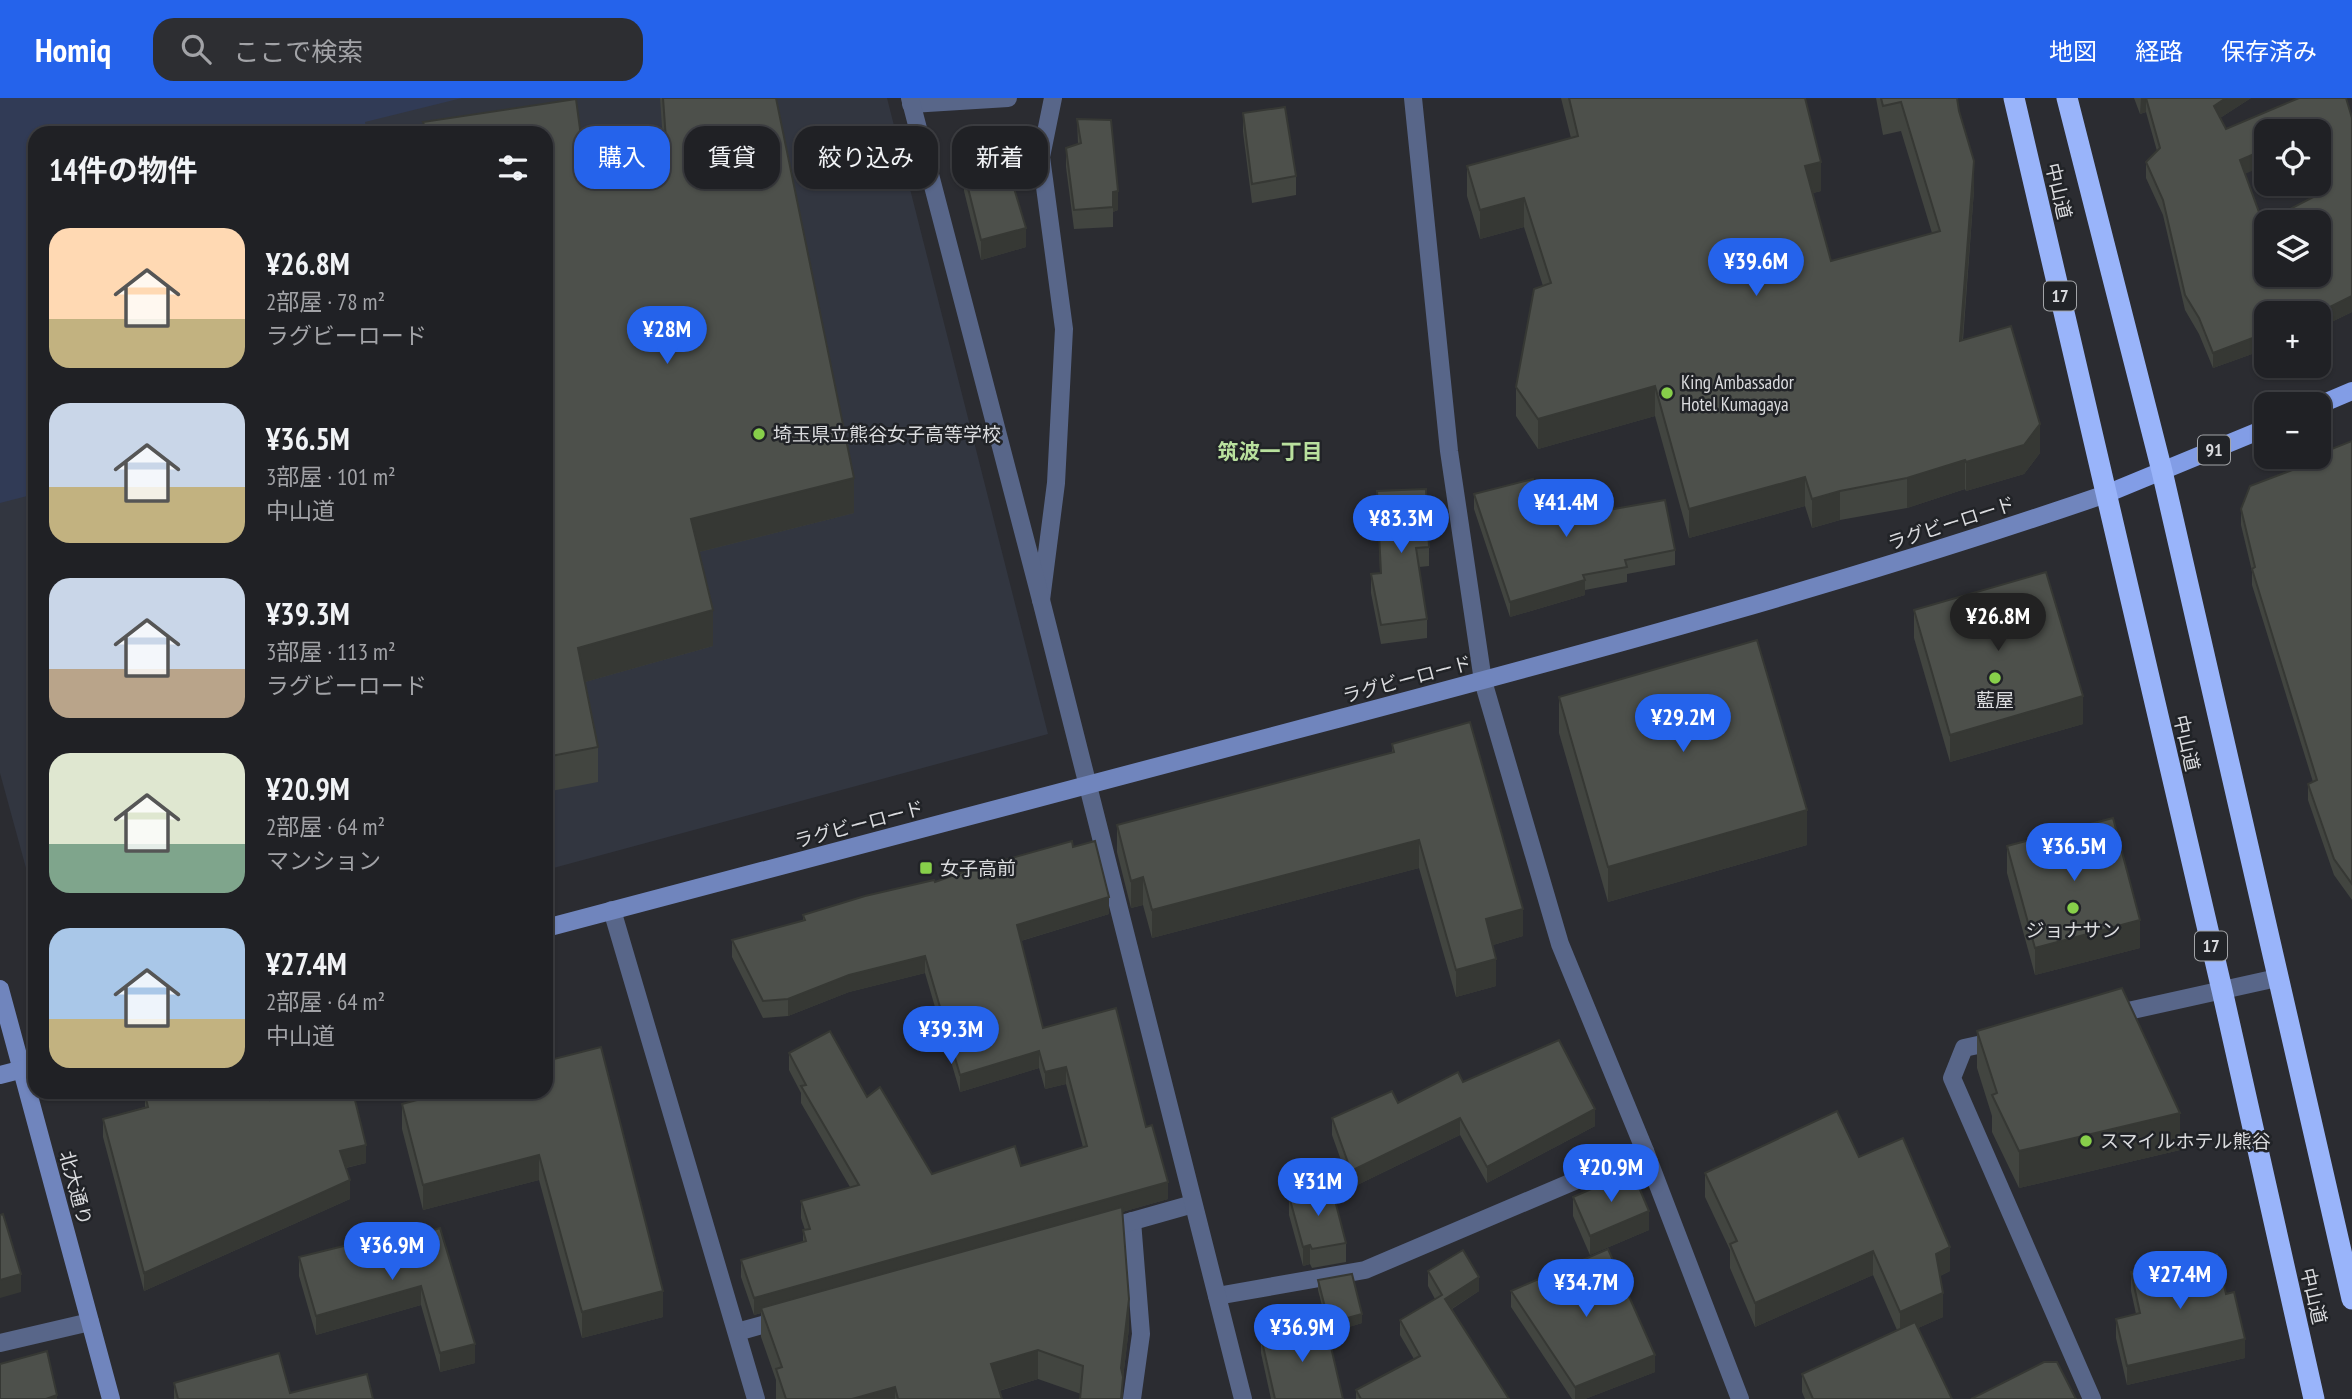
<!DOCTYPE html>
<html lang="ja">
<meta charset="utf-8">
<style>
body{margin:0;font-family:"PT Sans Narrow","Noto Sans JP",sans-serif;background:#2d2e32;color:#f1f3f6;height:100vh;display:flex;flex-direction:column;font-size:26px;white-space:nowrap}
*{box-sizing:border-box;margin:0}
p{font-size:23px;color:#a2a3a7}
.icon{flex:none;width:38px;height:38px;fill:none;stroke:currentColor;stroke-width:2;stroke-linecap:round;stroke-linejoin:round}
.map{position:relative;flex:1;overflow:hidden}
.side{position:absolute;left:28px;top:28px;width:525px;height:973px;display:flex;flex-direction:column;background:#202125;border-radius:21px;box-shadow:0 2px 5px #0004,0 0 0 2px #3d3e42}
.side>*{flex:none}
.hud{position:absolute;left:574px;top:28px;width:665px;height:63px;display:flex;gap:14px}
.controls{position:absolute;left:2254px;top:21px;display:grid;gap:14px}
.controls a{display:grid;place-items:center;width:77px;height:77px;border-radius:14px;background:#202125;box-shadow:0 2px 5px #0004,0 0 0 2px #3d3e42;font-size:35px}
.price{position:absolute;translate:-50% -60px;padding:0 16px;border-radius:24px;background:#2563eb;color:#fff;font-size:23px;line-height:46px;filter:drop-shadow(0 2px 4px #0008)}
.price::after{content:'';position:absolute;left:50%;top:42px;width:21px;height:16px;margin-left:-10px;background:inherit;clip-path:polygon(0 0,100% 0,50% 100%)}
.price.current{background:#222;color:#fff}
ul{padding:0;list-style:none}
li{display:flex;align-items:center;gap:21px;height:175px;padding:0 21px}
li span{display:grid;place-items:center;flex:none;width:196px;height:140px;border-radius:21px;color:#555}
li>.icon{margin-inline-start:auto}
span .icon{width:84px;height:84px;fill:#fffc;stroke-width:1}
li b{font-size:30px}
h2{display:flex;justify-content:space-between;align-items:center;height:84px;padding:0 21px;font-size:30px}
.pill{padding:0 24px;border-radius:21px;background:#202125;box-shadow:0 2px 5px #0004,0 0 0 2px #3d3e42;font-size:24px;line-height:63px}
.pill.current{background:#2563eb;color:#fff}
header{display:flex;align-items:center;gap:42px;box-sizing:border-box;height:98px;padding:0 35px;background:#2563eb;color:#fff}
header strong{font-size:33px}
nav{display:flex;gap:38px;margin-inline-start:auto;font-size:24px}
.search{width:490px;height:63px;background:#2d2e32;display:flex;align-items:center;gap:18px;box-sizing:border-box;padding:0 24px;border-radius:21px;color:#a2a3a7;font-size:26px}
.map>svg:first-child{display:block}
.built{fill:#323640}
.green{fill:#313b56}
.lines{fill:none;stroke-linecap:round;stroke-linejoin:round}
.lane{stroke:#586689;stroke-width:18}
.street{stroke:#586689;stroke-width:18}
.secondary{stroke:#7085bd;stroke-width:18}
.primary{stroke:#829de6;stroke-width:18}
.highway{stroke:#99b4fa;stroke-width:21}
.wall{fill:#424540;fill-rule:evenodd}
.shaded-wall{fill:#363834}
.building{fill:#4d504b;stroke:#363834;stroke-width:2;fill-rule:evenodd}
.poi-dot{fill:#87cf4a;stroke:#212327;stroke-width:2.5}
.labels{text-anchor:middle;stroke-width:5;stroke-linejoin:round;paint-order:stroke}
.shield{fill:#212327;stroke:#a2a4a7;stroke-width:2}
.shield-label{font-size:18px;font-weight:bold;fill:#dadbde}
.street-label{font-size:19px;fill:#dadbde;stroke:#212327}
.poi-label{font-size:19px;fill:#dadbde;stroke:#212327;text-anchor:start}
.neighbourhood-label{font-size:21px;font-weight:bold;fill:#b9e19e;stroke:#212327}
</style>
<header>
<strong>Homiq</strong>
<div class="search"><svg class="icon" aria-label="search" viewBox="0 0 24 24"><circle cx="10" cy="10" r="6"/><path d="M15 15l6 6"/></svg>ここで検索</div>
<nav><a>地図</a><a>経路</a><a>保存済み</a></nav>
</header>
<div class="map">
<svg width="2352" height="1301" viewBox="0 0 2352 1301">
<rect width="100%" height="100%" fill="#2b2c31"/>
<!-- built -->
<path class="built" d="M0 0H887L1048 636 546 772V35H35V803L0 675Z"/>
<!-- green -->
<path class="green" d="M0 0H462L365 24 367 35H35V396L0 405Z"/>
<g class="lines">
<!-- lane -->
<g class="lane">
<path d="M911 6 1008 0"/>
<path d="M1041 502 1056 385 1064 231 1041 59 1053 0"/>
<path d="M1132 1123 1141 1236 1132 1301"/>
<path d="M1101 1132 1193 1106"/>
<path d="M1217 1198 1365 1172 1645 1053"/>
<path d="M737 1234 784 1221"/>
</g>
<!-- street -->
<g class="street">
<path d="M910 0 1041 502 1243 1301"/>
<path d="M1413 0 1449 353 1483 583 1560 846 1645 1053 1740 1301"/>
<path d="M612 812 756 1301"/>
<path d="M2110 917 2277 880"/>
<path d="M2001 942 1964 950 1952 980 2092 1301"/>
<path d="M0 1245 90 1224"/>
</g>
<!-- secondary -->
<g class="secondary">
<path d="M546 830C811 759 1076 691 1341 620 1598 552 1854 483 2106 396"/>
<path d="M0 891 111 1301"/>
<path d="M0 977 35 968"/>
</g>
<!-- primary -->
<g class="primary">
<path d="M2319 307 2352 293"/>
<path d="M2106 396 2266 330"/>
</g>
<!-- highway -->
<g class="highway">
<path d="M2014 0 2222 892 2314 1301"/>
<path d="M2067 0 2162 373 2352 1201"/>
</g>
</g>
<!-- wall -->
<g class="wall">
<path d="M660 0H776L854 380V415L699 454 713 512V548L585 584 598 649V684L546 694V35H423V24L576 1 585 68 663 43Z"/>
<path d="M1561 0H1805L1821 93 1813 95 1831 163 1932 135 1901 33 1883 37 1876 0H1957L1974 92 1963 242 2040 355 2024 376 1966 393 1965 391 1907 410 1840 422 1812 430 1805 408 1689 440 1655 318 1538 351 1516 318V289L1543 188 1524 129 1480 141 1467 98V68L1571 40Z"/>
<path d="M2134 0H2251L2220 20 2226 31 2346 0 2352 214 2319 230V215H2266V251L2213 270 2199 236 2185 212 2163 117 2146 80V64L2157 53 2146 14 2140 16ZM2266 33H2319V75L2325 93 2263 125 2245 76Z"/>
<path d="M1243 15 1296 78V97L1252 105 1243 34Z"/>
<path d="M1077 21 1118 112 1113 114V129L1074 131 1066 69V50L1078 46Z"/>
<path d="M964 74 1026 149 981 162 964 93Z"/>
<path d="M2352 343V802L2334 777 2308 702V686L2313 684 2252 487V473L2241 427V411L2314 364V359Z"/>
<path d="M1377 393 1429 449V468L1419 469 1427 521V540L1381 546 1371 495V476L1380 475Z"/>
<path d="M1474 396 1544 423 1614 411 1675 452V467L1627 476V484L1585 492V497L1510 519 1474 411Z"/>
<path d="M1914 512 2083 626 1950 664 1914 540Z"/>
<path d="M1559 599 1807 747 1608 804 1559 635Z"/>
<path d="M1392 646 1523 838 1493 847 1496 888 1456 899 1419 770 1152 840 1143 807 1131 810 1117 754V727L1392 655Z"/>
<path d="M2007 748 2140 850 2035 877 2007 775Z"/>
<path d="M1073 749 1109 816 1021 843 1043 930 1146 1029 1168 1101 1122 1114 1129 1230 1123 1280V1301L1081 1296 1038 1281 999 1293 1002 1301H776V1282L761 1239V1215L754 1217 741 1179V1162L803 1145V1132H805L801 1120V1103L850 1089 801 1005V995L789 972V955L867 999 932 1076 1021 1068 1083 1049 1066 986 1045 991 1039 970 960 994 925 875 849 894 788 918 763 920 732 859V842L803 823V817Z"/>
<path d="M1977 933 2180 1052 2019 1090 1992 1034V1018L1977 970Z"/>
<path d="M1463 984 1595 1028 1487 1085 1460 1037 1351 1090 1332 1037V1020L1398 1005Z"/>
<path d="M546 994 663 1219 582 1240 539 1082 423 1112 402 1031V1006Z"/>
<path d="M145 997H222L270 1002 366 1065 346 1070 350 1101 144 1193 103 1039V1021L145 1009Z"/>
<path d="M1859 1059 1950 1173 1940 1178 1943 1219 1918 1230 1952 1301H1805L1802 1294V1276L1897 1232 1873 1177 1755 1229 1730 1170V1152L1705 1099V1075Z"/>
<path d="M1289 1098 1346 1145V1164L1312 1170 1310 1166 1303 1168 1289 1117Z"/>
<path d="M1573 1099 1649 1132 1590 1157 1573 1118Z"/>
<path d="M440 1130 475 1265 440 1274 421 1207 316 1237 299 1178V1159L355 1156Z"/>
<path d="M1428 1173 1479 1193 1452 1211 1509 1301H1356V1292L1414 1261 1400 1237V1222L1435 1201 1428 1188Z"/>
<path d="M2131 1174 2226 1196 2245 1260 2127 1287 2116 1240V1221L2136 1216 2131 1193Z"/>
<path d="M1318 1182 1362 1225 1329 1235 1318 1192Z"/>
<path d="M1511 1193 1655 1274 1585 1301H1572L1511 1209Z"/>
<path d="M1261 1239 1343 1301H1271L1261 1255Z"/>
<path d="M174 1285 373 1301H174Z"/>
</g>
<!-- shaded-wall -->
<g class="shaded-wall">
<path d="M2141 0H2146V14L2140 16Z"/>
<path d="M2226 0H2251L2214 24V8Z"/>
<path d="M2266 51V67L2240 78V62Z"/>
<path d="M1974 63V92L1960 272V243Z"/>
<path d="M1821 64V93L1805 97V68Z"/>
<path d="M1118 93V112L1113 114V94Z"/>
<path d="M1524 100V129L1480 141V112Z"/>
<path d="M1026 130V149L981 162V142Z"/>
<path d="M2352 198V214L2319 230V215Z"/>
<path d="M2266 235V251L2213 270V255Z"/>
<path d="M1655 288V318L1538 351V321Z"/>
<path d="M2040 326V355L2024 376 1966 393V364Z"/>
<path d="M1965 362V391L1907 410V380Z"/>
<path d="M1805 379V408L1689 440V411Z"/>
<path d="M854 380V415L691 456V421Z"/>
<path d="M1840 393V422L1812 430V401Z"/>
<path d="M1585 482V497L1510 519V504Z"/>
<path d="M713 512V548L578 586V550Z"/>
<path d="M2083 598V626L1950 664V637Z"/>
<path d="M1807 712V747L1608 804V769Z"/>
<path d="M1419 742V770L1152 840V812Z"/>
<path d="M1143 779V807L1131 810V783Z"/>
<path d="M1109 799V816L1017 844V827Z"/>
<path d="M1523 811V838L1486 849V821Z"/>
<path d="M2140 822V850L2035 877V850Z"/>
<path d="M925 858V875L849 894 788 918V901L849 877Z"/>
<path d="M1496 861V888L1456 899V872Z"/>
<path d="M1039 953V970L960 994V977Z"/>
<path d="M1066 969V986L1045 991V974Z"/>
<path d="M1595 1011V1028L1487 1085V1069Z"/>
<path d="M2180 1015V1052L2019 1090V1053Z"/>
<path d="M1460 1020V1037L1351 1090V1073Z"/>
<path d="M366 1047V1065L340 1071V1053Z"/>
<path d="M539 1057V1082L423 1112V1087Z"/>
<path d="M350 1082V1101L144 1193V1175Z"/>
<path d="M1168 1084V1101L763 1215 761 1210V1215L754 1217V1200Z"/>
<path d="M1649 1113V1132L1590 1157V1138Z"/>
<path d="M1310 1147V1166L1303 1168V1149Z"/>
<path d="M1950 1149V1173L1936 1180V1156Z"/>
<path d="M1873 1153V1177L1755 1229V1205Z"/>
<path d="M21 1176V1194L0 1200V1182Z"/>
<path d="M1479 1179V1193L1445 1215V1201Z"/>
<path d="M421 1188V1207L316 1237V1218Z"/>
<path d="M663 1193V1219L582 1240V1214Z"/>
<path d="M1943 1195V1219L1900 1238V1214Z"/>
<path d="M1129 1201V1230L1123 1280V1301H1121V1270Z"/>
<path d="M1362 1216V1225L1329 1235V1225Z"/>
<path d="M2245 1241V1260L2127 1287V1268Z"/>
<path d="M475 1246V1265L440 1274V1255Z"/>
<path d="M1038 1252V1281L991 1295V1266Z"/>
<path d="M1655 1257V1274L1585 1301H1575V1289Z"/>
<path d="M895 1289V1301H852Z"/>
<path d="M57 1297V1301H46Z"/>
</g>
<!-- building -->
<g class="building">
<path d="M663 0H776L854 380 691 421 713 512 578 550 598 649 546 659V394L551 393 546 380V35H427L423 24 576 1 585 68 666 42Z"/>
<path d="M1569 0H1805L1821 64 1805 68 1831 163 1940 133 1901 4 1883 8 1881 0H1957L1959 13 1974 63 1960 243 2011 228 2040 326 2024 347 1966 364 1965 362 1907 380 1840 393 1812 401 1805 379 1689 411 1655 288 1538 321 1516 289 1534 191 1551 185 1524 100 1480 112 1467 68 1578 38Z"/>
<path d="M2146 0H2226L2214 8 2226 31 2299 0H2346L2352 20V198L2318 215H2266V235L2213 255 2199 220 2185 197 2163 102 2146 64 2160 50ZM2266 33H2319V59L2329 91 2263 125 2240 62 2266 51ZM2266 124H2319V177H2266Z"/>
<path d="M1285 9 1296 78 1252 86 1243 15Z"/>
<path d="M1077 21 1111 22 1118 93 1113 94V109L1074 112 1066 50 1081 45Z"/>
<path d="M1007 67 1026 130 981 142 964 74Z"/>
<path d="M2352 343V786L2334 761 2308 686 2317 682 2252 471 2255 469 2241 411 2250 388 2316 363 2314 359H2319V356Z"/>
<path d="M1533 381 1544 423 1613 407 1614 411 1665 402 1675 452 1625 462 1627 469 1583 477 1585 482 1510 504 1474 396Z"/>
<path d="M1426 391 1429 449 1416 450 1427 521 1381 527 1371 476 1381 475 1377 393Z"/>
<path d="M2046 474 2083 598 1950 637 1914 512Z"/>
<path d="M1757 542 1807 712 1608 769 1559 599Z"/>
<path d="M1470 624 1523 811 1486 821 1496 861 1456 872 1419 742 1152 812 1143 779 1131 783 1117 727 1394 654 1392 646Z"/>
<path d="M2113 720 2140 822 2035 850 2007 748Z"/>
<path d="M1072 743 1073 749 1095 743 1109 799 1017 827 1043 930 1116 910 1146 1029 1152 1027 1168 1084 754 1200 741 1162 806 1143 803 1132 810 1131 801 1103 859 1087 801 988 806 987 789 955 830 933 867 999 880 989 932 1076 1015 1048 1021 1068 1087 1048 1066 969 1045 974 1039 953 960 977 925 858 849 877 788 901 763 903 732 842 805 822 803 817 865 798 934 782 935 784 994 763V765Z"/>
<path d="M2122 890 2180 1015 2019 1053 1992 997 1997 995 1977 933Z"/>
<path d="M1559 942 1595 1011 1487 1069 1460 1020 1351 1073 1332 1020 1392 993 1398 1005 1458 974 1463 984Z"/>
<path d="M601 949 663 1193 582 1214 539 1057 423 1087 402 1006 447 994H546V963Z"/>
<path d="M157 994H221L222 997 233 994H268L270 1002 302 994H353L366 1047 340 1053 350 1082 144 1175 103 1021 148 1009 145 997Z"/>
<path d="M1837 1013 1859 1059 1903 1040 1950 1149 1936 1156 1943 1195 1900 1214 1873 1153 1755 1205 1730 1146 1737 1143 1705 1075Z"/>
<path d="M1632 1073 1649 1113 1590 1138 1573 1099Z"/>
<path d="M1331 1087 1346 1145 1312 1151 1310 1147 1303 1149 1289 1098Z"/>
<path d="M1122 1109 1129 1201 1121 1270 1123 1279 1121 1301H1080L1083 1268 1038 1252 991 1266 1002 1301H898L895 1289 852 1301H786L776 1271 782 1269 761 1210Z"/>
<path d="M3 1116 21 1176 0 1182V1117Z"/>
<path d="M440 1130 475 1246 440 1255 421 1188 316 1218 299 1159 352 1146 355 1156Z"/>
<path d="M1608 1151 1655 1257 1575 1289 1511 1193Z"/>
<path d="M1463 1152 1479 1179 1445 1201 1509 1301H1361L1356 1292 1420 1258 1400 1222 1442 1197 1428 1173Z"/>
<path d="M2217 1156 2226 1196 2234 1194 2245 1241 2127 1268 2116 1221 2140 1215 2131 1174Z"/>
<path d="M1352 1176 1362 1216 1329 1225 1318 1182Z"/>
<path d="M1325 1223 1343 1301H1275L1261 1239Z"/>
<path d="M1915 1224 1952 1301H1813L1802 1276Z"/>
<path d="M47 1253 57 1297 46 1301H0V1266Z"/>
<path d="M279 1255 290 1295 367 1276 373 1301H178L174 1285Z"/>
<path d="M2044 1264H2057L2076 1301H1971Z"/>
</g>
<!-- markers -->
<g class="poi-dot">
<circle cx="1667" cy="295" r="7"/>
<circle cx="759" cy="336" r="7"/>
<circle cx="1995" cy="580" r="7"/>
<rect x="919" y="763" width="14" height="14" rx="3.5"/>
<circle cx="2073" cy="810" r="7"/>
<circle cx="2086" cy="1043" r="7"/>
</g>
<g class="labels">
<!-- shield labels -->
<g class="shield">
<rect x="2044" y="183.5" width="32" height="29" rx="5"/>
<rect x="2198" y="337.5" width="32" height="29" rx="5"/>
<rect x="2195" y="833.5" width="32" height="29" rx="5"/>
</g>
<g class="shield-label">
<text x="2060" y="204">17</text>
<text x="2214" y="358">91</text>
<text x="2211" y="854">17</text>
</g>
<!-- street labels -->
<g class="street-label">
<text transform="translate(2059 93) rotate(77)" y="7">中山道</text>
<text transform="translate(1951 425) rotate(-18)" y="7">ラグビーロード</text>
<text transform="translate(1407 581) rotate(-15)" y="7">ラグビーロード</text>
<text transform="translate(2187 645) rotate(77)" y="7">中山道</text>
<text transform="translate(859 726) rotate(-15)" y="7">ラグビーロード</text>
<text transform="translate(76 1090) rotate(75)" y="7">北大通り</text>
<text transform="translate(2314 1198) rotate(77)" y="7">中山道</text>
</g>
<!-- poi labels -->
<g class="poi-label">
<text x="1681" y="291">King Ambassador<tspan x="1681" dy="22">Hotel Kumagaya</tspan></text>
<text x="773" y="343">埼玉県立熊谷女子高等学校</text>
<text x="1995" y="609" text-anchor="middle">藍屋</text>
<text x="940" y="777">女子高前</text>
<text x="2073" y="839" text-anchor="middle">ジョナサン</text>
<text x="2100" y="1050">スマイルホテル熊谷</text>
</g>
<!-- neighbourhood labels -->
<g class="neighbourhood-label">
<text x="1270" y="361">筑波一丁目</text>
</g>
</g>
</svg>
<div class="controls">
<a><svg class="icon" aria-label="locate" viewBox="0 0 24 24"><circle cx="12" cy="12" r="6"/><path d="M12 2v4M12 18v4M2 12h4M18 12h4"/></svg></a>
<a><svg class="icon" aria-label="layers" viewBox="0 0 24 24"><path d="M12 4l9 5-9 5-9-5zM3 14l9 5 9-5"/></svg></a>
<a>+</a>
<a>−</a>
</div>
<b class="price" style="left:1756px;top:200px">¥39.6M</b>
<b class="price" style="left:667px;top:268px">¥28M</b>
<b class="price" style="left:1566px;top:441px">¥41.4M</b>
<b class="price" style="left:1401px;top:457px">¥83.3M</b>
<b class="price current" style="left:1998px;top:555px">¥26.8M</b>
<b class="price" style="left:1683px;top:656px">¥29.2M</b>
<b class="price" style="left:2074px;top:785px">¥36.5M</b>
<b class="price" style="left:951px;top:968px">¥39.3M</b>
<b class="price" style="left:1611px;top:1106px">¥20.9M</b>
<b class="price" style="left:1318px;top:1120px">¥31M</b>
<b class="price" style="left:392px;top:1184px">¥36.9M</b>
<b class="price" style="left:2180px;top:1213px">¥27.4M</b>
<b class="price" style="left:1586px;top:1221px">¥34.7M</b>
<b class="price" style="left:1302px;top:1266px">¥36.9M</b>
<div class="hud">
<a class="pill current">購入</a>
<a class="pill">賃貸</a>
<a class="pill">絞り込み</a>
<a class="pill">新着</a>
</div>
<section class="side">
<h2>14件の物件<svg class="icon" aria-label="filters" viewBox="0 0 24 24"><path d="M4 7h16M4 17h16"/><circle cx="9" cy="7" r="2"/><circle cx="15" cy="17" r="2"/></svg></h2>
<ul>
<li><span style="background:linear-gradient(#ffd9b3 65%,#c2b280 0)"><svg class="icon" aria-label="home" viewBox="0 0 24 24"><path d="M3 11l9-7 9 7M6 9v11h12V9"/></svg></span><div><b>¥26.8M</b><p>2部屋 · 78 m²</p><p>ラグビーロード</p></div></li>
<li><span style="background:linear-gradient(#c9d6e8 60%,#c2b280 0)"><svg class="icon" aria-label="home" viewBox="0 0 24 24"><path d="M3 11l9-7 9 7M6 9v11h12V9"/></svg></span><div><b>¥36.5M</b><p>3部屋 · 101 m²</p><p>中山道</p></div></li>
<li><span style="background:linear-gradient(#c9d6e8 65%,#b9a48a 0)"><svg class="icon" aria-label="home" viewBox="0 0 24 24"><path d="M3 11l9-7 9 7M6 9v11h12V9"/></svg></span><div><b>¥39.3M</b><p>3部屋 · 113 m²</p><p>ラグビーロード</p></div></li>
<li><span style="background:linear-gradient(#dfe7d0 65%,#7fa58c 0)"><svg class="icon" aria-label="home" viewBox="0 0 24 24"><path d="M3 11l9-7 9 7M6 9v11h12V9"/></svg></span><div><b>¥20.9M</b><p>2部屋 · 64 m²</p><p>マンション</p></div></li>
<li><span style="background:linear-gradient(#a9c7e8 65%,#c2b280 0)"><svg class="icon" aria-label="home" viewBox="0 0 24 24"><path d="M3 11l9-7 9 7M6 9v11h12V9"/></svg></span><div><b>¥27.4M</b><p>2部屋 · 64 m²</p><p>中山道</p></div></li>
</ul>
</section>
</div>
